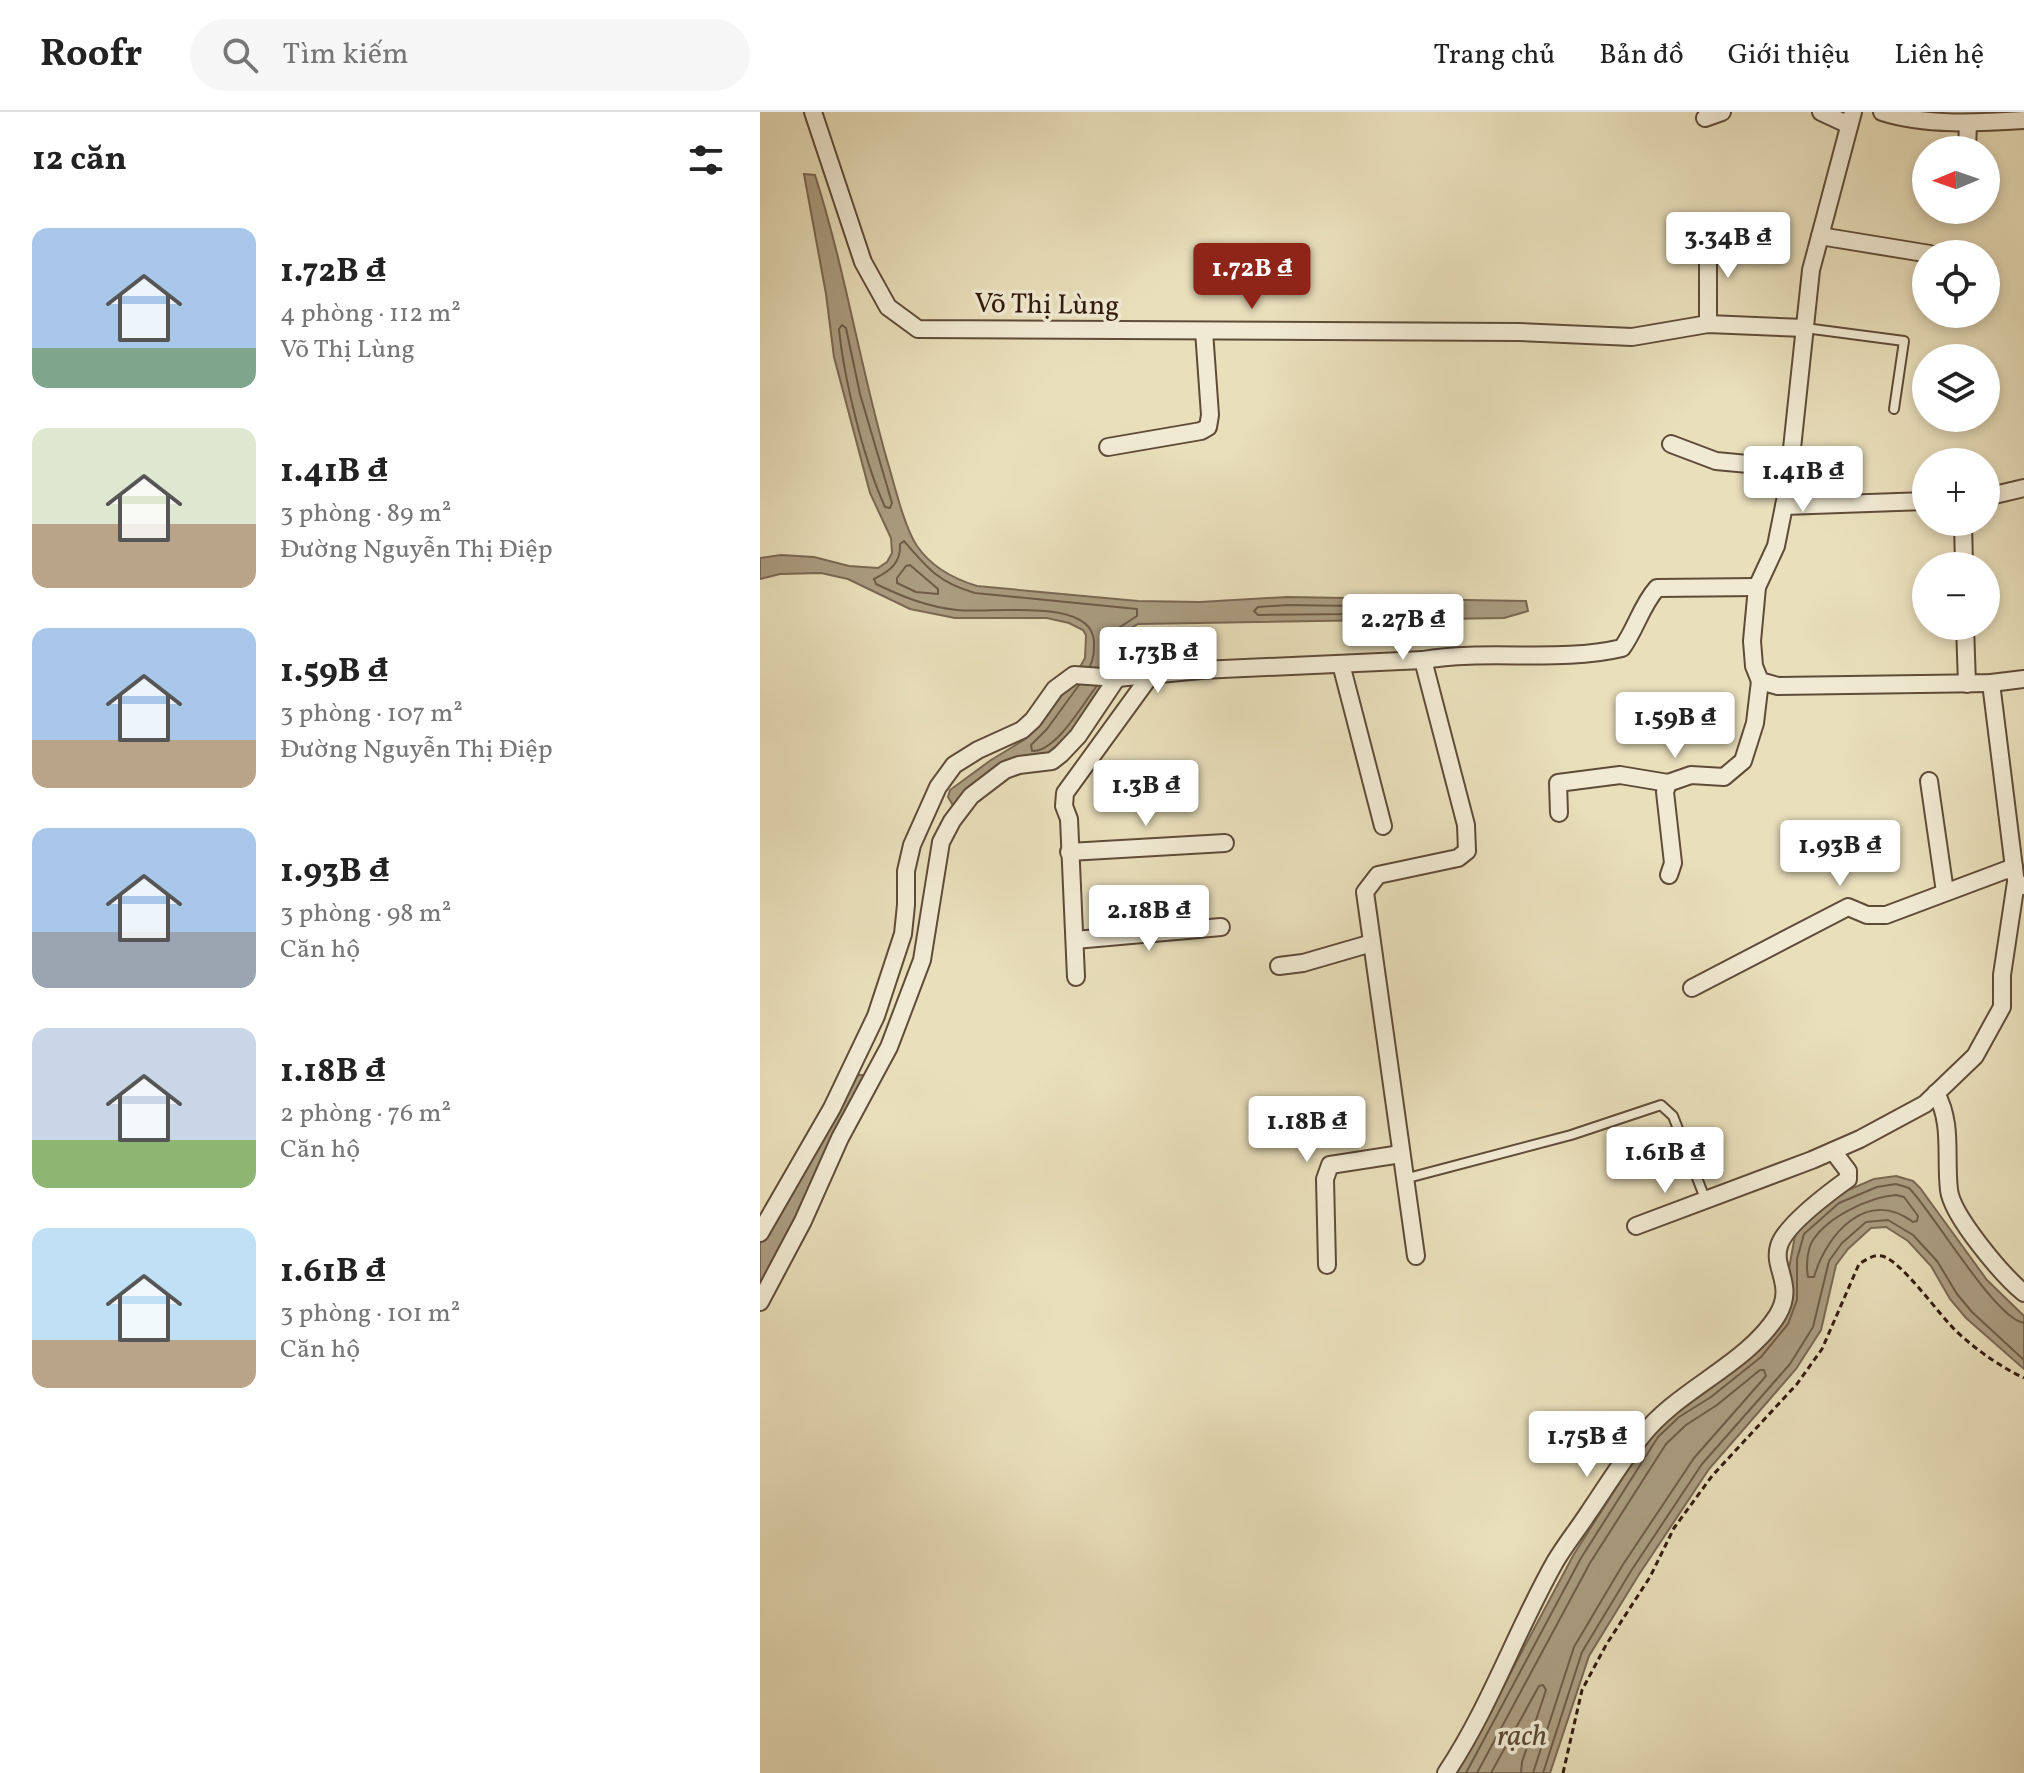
<!DOCTYPE html>
<html lang="vi">
<meta charset="utf-8">
<style>
body{margin:0;font-family:Vollkorn,serif;background:#f6f6f6;color:#222;height:100vh;display:flex;flex-direction:column;font-size:30px;white-space:nowrap}
*{box-sizing:border-box;margin:0}
p{font-size:26px;color:#767676}
.icon{flex:none;width:44px;height:44px;fill:none;stroke:currentColor;stroke-width:2;stroke-linecap:round;stroke-linejoin:round}
.map{position:relative;flex:1;overflow:hidden}
.sheet{display:flex;flex-direction:column;background:#fff;width:760px}
.sheet>*{flex:none}
.needle{width:52px;rotate:268deg}
.controls{position:absolute;left:1152px;top:24px;display:grid;gap:16px}
.controls a{display:grid;place-items:center;width:88px;height:88px;border-radius:50%;background:#fff;box-shadow:0 4px 12px #0003;font-size:40px}
.price{position:absolute;translate:-50% -68px;padding:0 18px;border-radius:8px;background:#fff;color:#222;font-size:26px;line-height:52px;filter:drop-shadow(0 2px 4px #0008)}
.price::after{content:'';position:absolute;left:50%;top:48px;width:24px;height:18px;margin-left:-12px;background:inherit;clip-path:polygon(0 0,100% 0,50% 100%)}
.price.active{background:#8f2418;color:#fff}
ul{padding:0;list-style:none}
li{display:flex;align-items:center;gap:24px;height:200px;padding:0 32px}
li span{display:grid;place-items:center;flex:none;width:224px;height:160px;border-radius:16px;color:#555}
li>.icon{margin-inline-start:auto}
span .icon{width:96px;height:96px;fill:#fffc;stroke-width:1}
li b{font-size:34px}
h2{display:flex;justify-content:space-between;align-items:center;height:96px;padding:0 32px;font-size:34px}
header{display:flex;align-items:center;gap:48px;box-sizing:border-box;height:112px;padding:0 40px;background:#fff;border-bottom:2px solid #e0e0e0}
header strong{font-size:38px}
nav{display:flex;gap:44px;margin-inline-start:auto;font-size:28px}
.search{width:560px;height:72px;background:#f6f6f6;display:flex;align-items:center;gap:20px;box-sizing:border-box;padding:0 28px;border-radius:44px;color:#767676;font-size:30px}
main{display:flex;flex:1;min-height:0}
.map>svg:first-child{display:block}
.water{fill:#aa9c80;stroke:#7a6852;stroke-width:2}
.lines{fill:none;stroke-linecap:round;stroke-linejoin:round}
.shore{stroke:#6e5c46;stroke-width:2}
.service-casing{stroke:#5f4c38;stroke-width:12}
.minor-casing{stroke:#5f4c38;stroke-width:20}
.path{stroke:#311b0c;stroke-width:3;stroke-dasharray:6 4;stroke-linecap:butt}
.service{stroke:#f1ead3;stroke-width:8}
.minor{stroke:#f1ead3;stroke-width:16}
.labels{text-anchor:middle;stroke-width:7;stroke-linejoin:round;paint-order:stroke}
.street-label{font-size:28px;fill:#311b0c;stroke:#f1ead3}
.water-label{font-size:30px;font-style:italic;fill:#5b4835;stroke:#f1ead3}
</style>
<header>
<strong>Roofr</strong>
<div class="search"><svg class="icon" aria-label="search" viewBox="0 0 24 24"><circle cx="10" cy="10" r="6"/><path d="M15 15l6 6"/></svg>Tìm kiếm</div>
<nav><a>Trang chủ</a><a>Bản đồ</a><a>Giới thiệu</a><a>Liên hệ</a></nav>
</header>
<main>
<section class="sheet">
<h2>12 căn<svg class="icon" aria-label="filters" viewBox="0 0 24 24"><path d="M4 7h16M4 17h16"/><circle cx="9" cy="7" r="2"/><circle cx="15" cy="17" r="2"/></svg></h2>
<ul>
<li><span style="background:linear-gradient(#a9c7e8 75%,#7fa58c 0)"><svg class="icon" aria-label="home" viewBox="0 0 24 24"><path d="M3 11l9-7 9 7M6 9v11h12V9"/></svg></span><div><b>1.72B ₫</b><p>4 phòng · 112 m²</p><p>Võ Thị Lùng</p></div></li>
<li><span style="background:linear-gradient(#dfe7d0 60%,#b9a48a 0)"><svg class="icon" aria-label="home" viewBox="0 0 24 24"><path d="M3 11l9-7 9 7M6 9v11h12V9"/></svg></span><div><b>1.41B ₫</b><p>3 phòng · 89 m²</p><p>Đường Nguyễn Thị Điệp</p></div></li>
<li><span style="background:linear-gradient(#a9c7e8 70%,#b9a48a 0)"><svg class="icon" aria-label="home" viewBox="0 0 24 24"><path d="M3 11l9-7 9 7M6 9v11h12V9"/></svg></span><div><b>1.59B ₫</b><p>3 phòng · 107 m²</p><p>Đường Nguyễn Thị Điệp</p></div></li>
<li><span style="background:linear-gradient(#a9c7e8 65%,#9aa5b1 0)"><svg class="icon" aria-label="home" viewBox="0 0 24 24"><path d="M3 11l9-7 9 7M6 9v11h12V9"/></svg></span><div><b>1.93B ₫</b><p>3 phòng · 98 m²</p><p>Căn hộ</p></div></li>
<li><span style="background:linear-gradient(#c9d6e8 70%,#8fb573 0)"><svg class="icon" aria-label="home" viewBox="0 0 24 24"><path d="M3 11l9-7 9 7M6 9v11h12V9"/></svg></span><div><b>1.18B ₫</b><p>2 phòng · 76 m²</p><p>Căn hộ</p></div></li>
<li><span style="background:linear-gradient(#bfe0f5 70%,#b9a48a 0)"><svg class="icon" aria-label="home" viewBox="0 0 24 24"><path d="M3 11l9-7 9 7M6 9v11h12V9"/></svg></span><div><b>1.61B ₫</b><p>3 phòng · 101 m²</p><p>Căn hộ</p></div></li>
</ul>
</section>
<div class="map">
<svg width="1264" height="1661" viewBox="0 0 1264 1661">
<rect width="100%" height="100%" fill="#e9dfbb"/>
<filter id="stains"><feTurbulence type="fractalNoise" baseFrequency=".0025" numOctaves="4"/><feColorMatrix values="0 0 0 0 .2 0 0 0 0 .09 0 0 0 0 .02 0 0 0 .5 -.17"/></filter>
<radialGradient id="worn" r=".72"><stop offset=".6" stop-color="#630" stop-opacity="0"/><stop offset="1" stop-color="#630" stop-opacity=".3"/></radialGradient>
<!-- water -->
<g class="water">
<path d="M44 62 55 63C85 157 100 254 127 348 134 371 144 415 157 434 172 456 194 467 217 474L378 489 440 490 527 485 766 489 768 499 744 506 378 512 363 521 347 572 308 627 291 641 194 695 188 685 190 678 231 648 264 628 281 612 312 569 325 546 326 523 323 518 309 511 287 506H195L150 497 88 467 61 461 20 462 0 467V446L21 443 54 445 89 454 118 456 127 450 132 441 131 426 110 381 74 245 66 182Z"/>
<path d="M96 963H102L106 967 0 1183V1130Z"/>
<path d="M1136 1064 1153 1069 1160 1076 1227 1168 1264 1204V1257L1206 1206 1190 1187 1171 1154 1148 1129 1126 1115 1111 1116 1088 1137 1076 1153 1061 1218 1036 1257 949 1357 878 1464 829 1544 790 1661H697L814 1442 892 1320 914 1299 947 1278 995 1239 1028 1162 1036 1118 1074 1084 1114 1067Z"/>
</g>
<g class="lines">
<!-- shore -->
<g class="shore">
<path d="M82 213 86 216 100 282 132 391 130 396 125 395C104 349 84 267 79 217Z"/>
<path d="M150 453 178 477V482L156 480 137 471V466L146 454Z"/>
<path d="M527 493 593 494 596 498 592 502 498 503 494 499 498 495Z"/>
<path d="M330 554C334 546 334 539 334 530 333 484 229 502 197 498 168 495 143 485 116 472L114 467C130 459 141 451 140 432L144 429C167 456 179 471 215 481L377 497V504L357 517 344 555"/>
<path d="M319 573 287 617 271 633 272 639C296 640 322 593 336 575"/>
<path d="M1136 1083 1144 1085 1158 1104 1157 1109 1153 1110C1107 1076 1067 1121 1054 1165H1048C1046 1155 1047 1137 1053 1128 1068 1105 1109 1085 1136 1083Z"/>
<path d="M706 1661 821 1446 898 1325 919 1305 951 1285 1001 1245 1028 1212 1037 1188V1147L1044 1122 1079 1091 1117 1075 1136 1072 1149 1076C1173 1100 1235 1207 1264 1211"/>
<path d="M717 1661 830 1451 906 1332 926 1313 957 1293 1000 1258H1004L1006 1264 934 1346 862 1454 814 1535 773 1661"/>
<path d="M731 1661 779 1574 783 1573 786 1578 762 1650 761 1661"/>
<path d="M783 1661 822 1540 871 1459 942 1352 1030 1252 1053 1215 1069 1149 1082 1131 1106 1110 1128 1108 1153 1123 1177 1149 1197 1182 1212 1200 1264 1248"/>
</g>
<!-- service casing -->
<g class="service-casing">
<g id="service">
<path d="M1045 216 1144 229 1134 297"/>
<path d="M644 1067 811 1023 901 993 913 1004 946 1089"/>
</g>
</g>
<!-- minor casing -->
<g class="minor-casing">
<g id="minor">
<path d="M53 0 103 150 128 195 158 217 759 220 872 225 948 212 1045 216"/>
<path d="M1061 0 1089 13"/>
<path d="M1093 0 1051 158 1028 374 1016 434 997 475 992 529 994 554 1000 569 1018 574 1231 571 1264 567"/>
<path d="M1122 0C1165 14 1219 11 1264 8"/>
<path d="M945 6 962 0"/>
<path d="M1207 38 1208 11"/>
<path d="M948 123V212"/>
<path d="M1060 124 1170 142"/>
<path d="M911 332 956 349 1030 356"/>
<path d="M348 335 441 319 448 315 450 303 444 219"/>
<path d="M1226 385 1264 376"/>
<path d="M1024 394 1166 389"/>
<path d="M1203 410 1204 454"/>
<path d="M1205 514 1207 572"/>
<path d="M581 552 623 714"/>
<path d="M1231 571 1255 764"/>
<path d="M1169 669 1185 780"/>
<path d="M799 701 798 671 860 663 908 671"/>
<path d="M309 740 465 731"/>
<path d="M909 763 913 751 905 680 908 671 931 663 964 665 983 649 995 611 1000 569"/>
<path d="M315 828 461 815"/>
<path d="M519 854 543 851 612 831"/>
<path d="M316 865 309 707 304 694 305 681 390 564"/>
<path d="M932 876 1088 795 1107 803H1126L1254 755"/>
<path d="M1176 981C1193 1012 1185 1044 1189 1078 1192 1104 1243 1164 1264 1181"/>
<path d="M876 1114 1052 1048 1100 1027 1165 992 1215 944 1242 895V863L1256 770 1264 774"/>
<path d="M0 1121 72 996 116 904 143 822 146 793V759L152 733 178 675 194 653 218 638 262 618 273 608 295 577 314 563 357 566 441 558 663 548"/>
<path d="M656 1144 605 780 618 763 698 746 707 739 706 713 663 548C729 537 799 551 862 536 876 517 881 494 897 476L997 475"/>
<path d="M567 1153 565 1067 570 1053 641 1042"/>
<path d="M0 1190 43 1109 80 1026 129 935 162 848 181 730 192 709 211 684 245 658 259 653 292 649 301 642 318 624 357 566"/>
<path d="M686 1661C730 1595 756 1519 795 1450 805 1433 818 1417 829 1400 846 1375 862 1349 881 1325 918 1277 985 1254 1017 1204 1036 1173 1012 1157 1019 1134 1025 1113 1070 1080 1088 1067V1059L1073 1039"/>
</g>
</g>
<!-- path -->
<path class="path" d="M803 1661 822 1578 846 1533 890 1465 914 1416 952 1364 1037 1272 1062 1237 1099 1152C1105 1148 1114 1142 1122 1144 1141 1148 1180 1204 1197 1220 1218 1239 1239 1254 1264 1266"/>
<!-- service -->
<use href="#service" class="service"/>
<!-- minor -->
<use href="#minor" class="minor"/>
</g>
<g class="labels">
<!-- street labels -->
<g class="street-label">
<text transform="translate(287 191) rotate(1)" y="10">Võ Thị Lùng</text>
</g>
<!-- water labels -->
<g class="water-label">
<text x="762" y="1633">rạch</text>
</g>
</g>
<rect width="100%" height="100%" filter="url(#stains)"/>
<rect width="100%" height="100%" fill="url(#worn)"/>
</svg>
<div class="controls">
<a><svg class="needle" viewBox="-14 -14 28 28"><path d="M0-13l5 13h-10z" fill="#e53935"/><path d="M0 13l5-13h-10z" fill="#767676"/></svg></a>
<a><svg class="icon" aria-label="locate" viewBox="0 0 24 24"><circle cx="12" cy="12" r="6"/><path d="M12 2v4M12 18v4M2 12h4M18 12h4"/></svg></a>
<a><svg class="icon" aria-label="layers" viewBox="0 0 24 24"><path d="M12 4l9 5-9 5-9-5zM3 14l9 5 9-5"/></svg></a>
<a>+</a>
<a>−</a>
</div>
<b class="price" style="left:968px;top:168px">3.34B ₫</b>
<b class="price active" style="left:492px;top:199px">1.72B ₫</b>
<b class="price" style="left:1043px;top:402px">1.41B ₫</b>
<b class="price" style="left:643px;top:550px">2.27B ₫</b>
<b class="price" style="left:398px;top:583px">1.73B ₫</b>
<b class="price" style="left:915px;top:648px">1.59B ₫</b>
<b class="price" style="left:386px;top:716px">1.3B ₫</b>
<b class="price" style="left:1080px;top:776px">1.93B ₫</b>
<b class="price" style="left:389px;top:841px">2.18B ₫</b>
<b class="price" style="left:547px;top:1052px">1.18B ₫</b>
<b class="price" style="left:905px;top:1083px">1.61B ₫</b>
<b class="price" style="left:827px;top:1367px">1.75B ₫</b>
</div>
</main>
